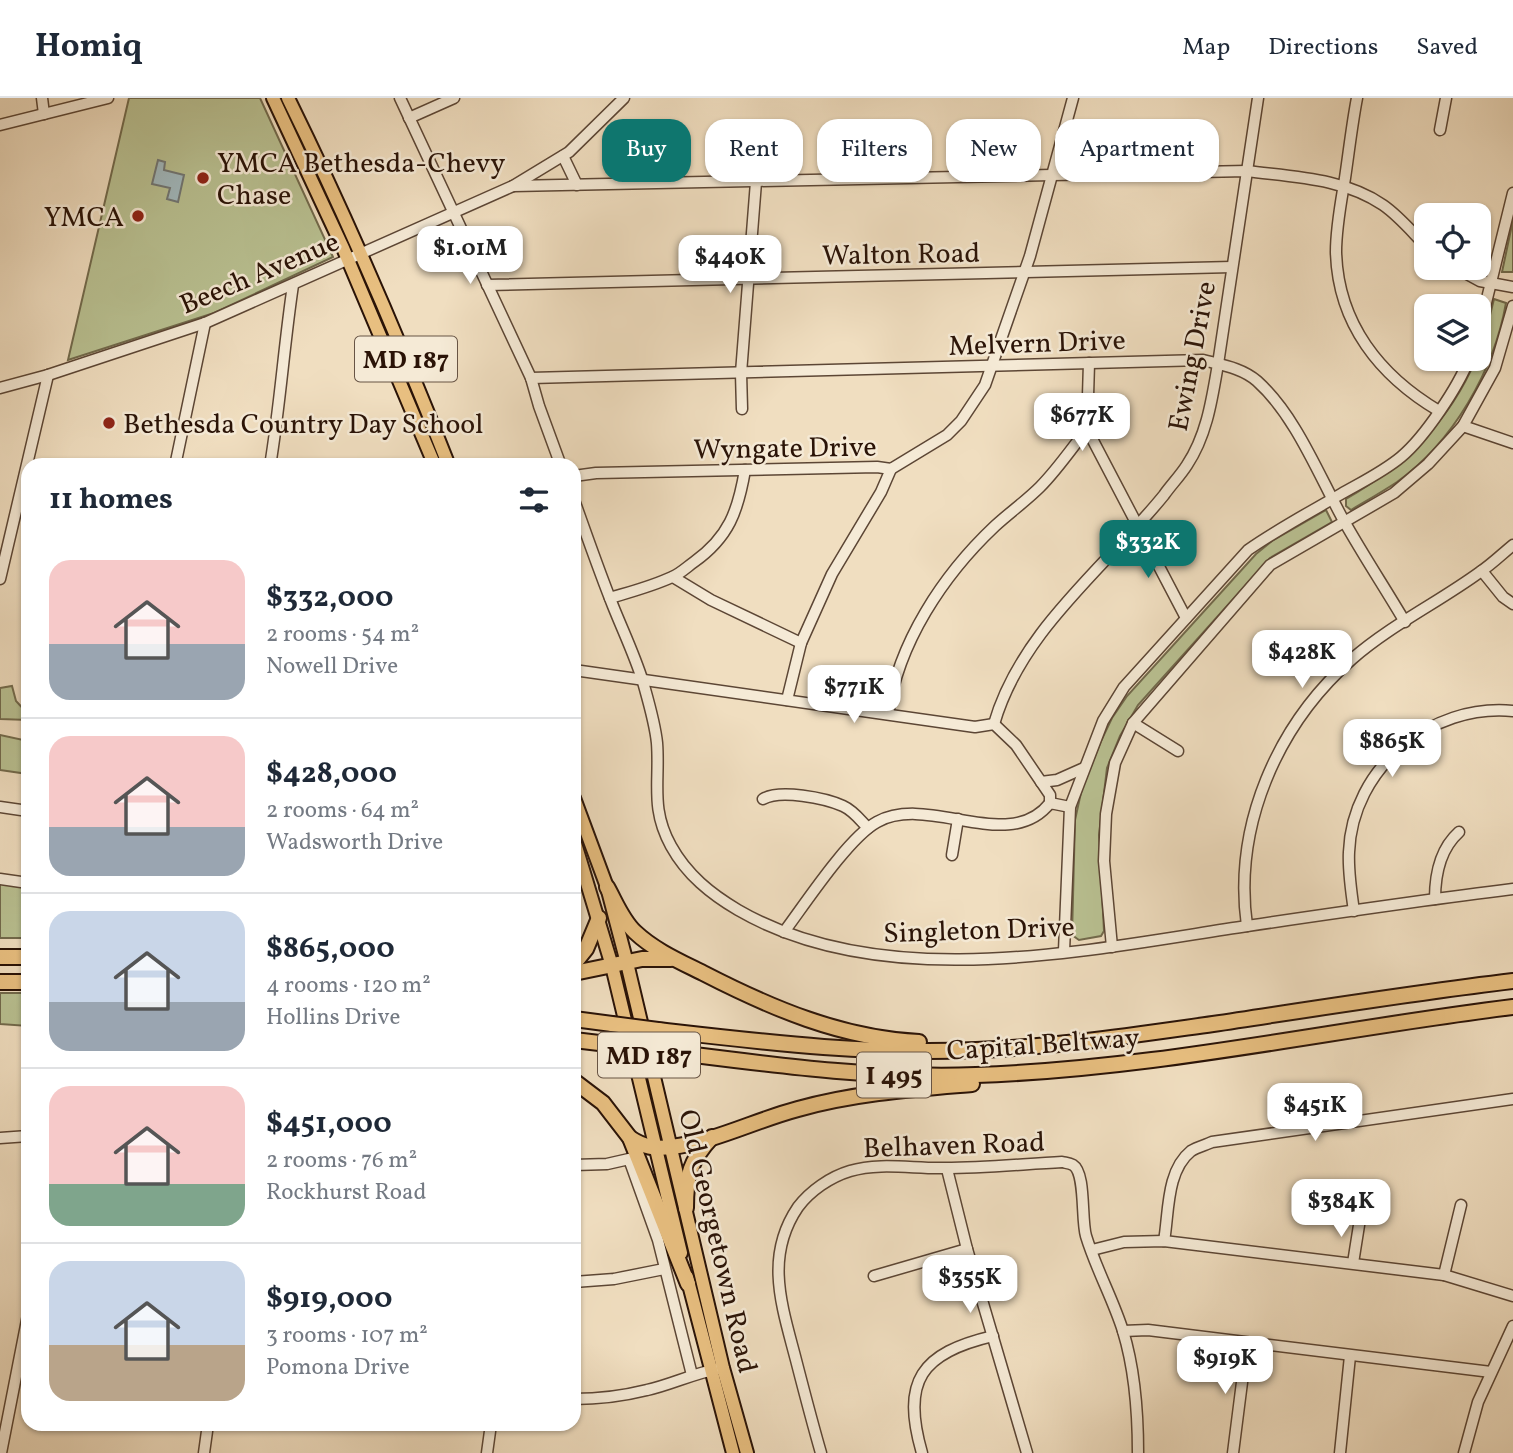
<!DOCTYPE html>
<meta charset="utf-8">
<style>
body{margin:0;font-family:Vollkorn,serif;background:#f6f6f7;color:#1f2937;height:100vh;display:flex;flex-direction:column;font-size:26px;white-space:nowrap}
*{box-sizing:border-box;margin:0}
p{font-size:23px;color:#747a83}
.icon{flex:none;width:38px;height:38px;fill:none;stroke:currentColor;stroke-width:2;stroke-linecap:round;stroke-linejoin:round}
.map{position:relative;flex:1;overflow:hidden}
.drawer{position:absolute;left:21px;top:360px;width:560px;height:973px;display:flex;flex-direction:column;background:#fff;border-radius:21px;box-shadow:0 2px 5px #0004}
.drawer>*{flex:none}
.guide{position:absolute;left:602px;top:21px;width:665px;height:63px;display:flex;gap:14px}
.fabs{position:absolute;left:1414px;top:105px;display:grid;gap:14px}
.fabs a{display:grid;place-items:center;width:77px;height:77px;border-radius:14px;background:#fff;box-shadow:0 2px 5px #0004;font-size:35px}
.price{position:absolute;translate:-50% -60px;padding:0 16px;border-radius:14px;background:#fff;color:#222;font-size:23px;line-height:46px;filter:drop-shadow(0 2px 4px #0008)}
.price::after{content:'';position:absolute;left:50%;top:42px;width:21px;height:16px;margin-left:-10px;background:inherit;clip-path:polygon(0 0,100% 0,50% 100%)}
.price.current{background:#0f766e;color:#fff}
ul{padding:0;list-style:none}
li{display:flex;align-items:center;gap:21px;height:175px;padding:0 28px}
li+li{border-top:2px solid #e0e1e3}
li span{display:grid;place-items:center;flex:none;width:196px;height:140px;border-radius:21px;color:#555}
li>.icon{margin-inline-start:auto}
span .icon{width:84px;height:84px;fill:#fffc;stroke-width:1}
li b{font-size:30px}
h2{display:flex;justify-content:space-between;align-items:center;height:84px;padding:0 28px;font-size:30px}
.tag{padding:0 24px;border-radius:21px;background:#fff;box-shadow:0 2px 5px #0004;font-size:24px;line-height:63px}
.tag.current{background:#0f766e;color:#fff}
header{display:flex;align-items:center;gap:42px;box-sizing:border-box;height:98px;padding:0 35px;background:#fff;border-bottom:2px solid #e0e1e3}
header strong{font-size:33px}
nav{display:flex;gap:38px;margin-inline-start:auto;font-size:24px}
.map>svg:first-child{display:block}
.green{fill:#b9c192;stroke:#726a4c;stroke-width:2}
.water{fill:#a1b9be;stroke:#717775;stroke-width:2}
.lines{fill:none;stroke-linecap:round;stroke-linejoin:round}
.minor-casing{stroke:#5c4635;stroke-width:13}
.major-casing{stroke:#2a1307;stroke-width:16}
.highway-casing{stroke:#2a1307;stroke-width:18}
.minor{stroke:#f5ead6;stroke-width:10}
.major{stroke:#e8bf80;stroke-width:12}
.highway{stroke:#e8bf80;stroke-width:14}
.highway-bridge-casing{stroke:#2a1307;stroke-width:18;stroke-linecap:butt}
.highway-bridge{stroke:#e8bf80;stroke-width:14}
.poi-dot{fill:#8f2418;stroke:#f5ead6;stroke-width:2.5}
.labels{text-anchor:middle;stroke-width:5;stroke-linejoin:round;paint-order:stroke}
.shield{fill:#f5ead6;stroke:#675445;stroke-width:2}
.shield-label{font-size:26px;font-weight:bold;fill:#2a1307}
.poi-label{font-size:28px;fill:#2a1307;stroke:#f5ead6;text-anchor:start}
.street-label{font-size:28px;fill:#2a1307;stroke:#f5ead6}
</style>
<header>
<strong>Homiq</strong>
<nav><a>Map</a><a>Directions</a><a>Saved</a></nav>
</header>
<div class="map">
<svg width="1513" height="1355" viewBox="0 0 1513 1355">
<rect width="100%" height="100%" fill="#f0dec0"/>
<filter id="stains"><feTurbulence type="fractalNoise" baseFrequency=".00286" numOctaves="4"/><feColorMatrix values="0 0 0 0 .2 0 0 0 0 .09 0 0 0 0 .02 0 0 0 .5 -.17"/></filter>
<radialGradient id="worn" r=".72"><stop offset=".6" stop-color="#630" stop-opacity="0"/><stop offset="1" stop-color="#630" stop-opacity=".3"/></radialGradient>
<!-- green -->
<g class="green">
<path d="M129 0H260L333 159 214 215 68 262Z"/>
<path d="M1513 122V174H1502Z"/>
<path d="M1494 201 1506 205C1494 273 1453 344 1397 384 1382 394 1366 403 1351 412L1346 408V401C1405 367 1449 324 1476 261H1479Z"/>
<path d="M1326 412 1332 424 1270 460 1138 607 1120 638 1107 670 1099 737 1104 833 1101 838 1079 842 1072 837 1075 722 1082 690 1101 643 1112 620 1127 598 1256 456 1272 443Z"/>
<path d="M12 588 16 603 28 616V622L0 621V590Z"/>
<path d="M0 637 28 643V676L0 672Z"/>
<path d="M0 781 28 785V840H0Z"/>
<path d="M0 895H28V928L0 926Z"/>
</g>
<!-- water -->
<path class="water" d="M158 62 165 64 164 72 184 77 178 104 167 101 170 90 152 86Z"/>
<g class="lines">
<!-- minor casing -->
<g class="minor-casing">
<g id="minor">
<path d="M42 0 44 16"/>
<path d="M400 0 531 280 539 308 561 368"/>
<path d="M1357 0C1352 26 1349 53 1345 80 1341 104 1336 129 1336 154 1338 226 1380 278 1439 313"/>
<path d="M409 20 454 0"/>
<path d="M0 27 108 0"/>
<path d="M1440 32 1446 0"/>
<path d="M563 58 577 87"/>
<path d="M513 88 1247 73C1293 79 1344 80 1383 107 1399 118 1412 134 1426 148"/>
<path d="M1456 170 1480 183 1513 189"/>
<path d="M487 187 1232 169"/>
<path d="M1479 233 1513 95"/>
<path d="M1089 265 1087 331 1186 520"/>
<path d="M531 280 1203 262C1222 267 1242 270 1257 283 1296 318 1319 378 1344 423 1363 457 1385 490 1405 524"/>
<path d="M0 290 48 277 205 225 513 88 569 54 624 0"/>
<path d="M742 311 741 275 756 84"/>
<path d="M1463 328 1513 345"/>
<path d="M175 368 205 225"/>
<path d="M270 368C280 308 284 247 293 187"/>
<path d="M574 378 596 375 877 369 891 371 947 337 961 323 985 287 1030 158 1073 0"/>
<path d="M574 402C587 438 599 473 613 508 623 533 635 558 643 584 648 602 655 625 657 645 660 684 650 710 671 748 687 777 711 796 738 812 885 897 1087 852 1247 828 1335 815 1424 802 1513 791"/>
<path d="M1482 473 1503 499 1513 506"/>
<path d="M673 479 711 502 801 545"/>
<path d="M0 481 48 277"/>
<path d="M610 500C630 494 653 488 672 479 680 476 687 469 694 464 729 439 738 413 745 372"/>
<path d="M574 572 975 629 994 626 1016 647 1050 697V705"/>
<path d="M787 602 801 545 832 476 881 394 891 371"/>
<path d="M888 616C898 545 943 477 995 428 1009 415 1026 403 1040 389 1057 372 1072 350 1087 331"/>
<path d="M1133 625 1178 653"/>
<path d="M994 626C1021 532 1105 470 1164 397 1171 387 1180 378 1187 367 1207 337 1212 301 1218 266L1258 0"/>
<path d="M1041 684 1057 682 1084 670"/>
<path d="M763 701C780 691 825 700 843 708 854 713 860 722 868 730"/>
<path d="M0 709 28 713"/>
<path d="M952 757 958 721"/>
<path d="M0 781 28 785"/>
<path d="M1435 801C1435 776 1440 751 1459 734"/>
<path d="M1354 813C1351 793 1348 773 1349 754 1352 670 1431 605 1513 613"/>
<path d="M1247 828C1233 728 1277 627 1352 561 1391 527 1439 504 1480 474 1492 466 1502 456 1513 447"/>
<path d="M784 834C805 806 848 740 877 724 929 695 1009 757 1050 705L1070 709"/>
<path d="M1112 849 1104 763 1106 716 1115 665 1133 625 1270 467 1394 395 1428 366 1463 328 1495 270 1513 208"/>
<path d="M1064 853 1070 709 1103 623 1124 589 1248 452C1278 431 1310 414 1341 396 1362 384 1383 374 1401 359 1425 339 1458 289 1469 261"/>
<path d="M0 1040 28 1038"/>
<path d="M574 1067 607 1066 629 1061 658 1142 692 1277"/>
<path d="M947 1071 967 1151 1027 1355"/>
<path d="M1164 1143C1169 1115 1166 1073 1191 1053 1197 1049 1206 1047 1212 1044L1513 1001"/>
<path d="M1092 1152 1124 1144 1164 1143 1444 1177 1513 1198"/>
<path d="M1353 1165 1360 1121"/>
<path d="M1444 1177 1461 1107"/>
<path d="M874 1178 967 1151"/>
<path d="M574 1184 614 1181 664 1171"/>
<path d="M1123 1233 1148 1232 1491 1274"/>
<path d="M574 1301C598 1301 623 1298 647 1292 670 1287 692 1276 717 1271"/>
<path d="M1 1355 28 1217"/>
<path d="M204 1355 208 1326"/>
<path d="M487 1355 491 1326"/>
<path d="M821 1355C812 1324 804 1293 796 1262 782 1208 764 1159 798 1109 810 1093 830 1079 850 1073 880 1064 914 1071 945 1070 984 1070 1023 1066 1062 1064 1066 1065 1069 1065 1073 1067 1086 1075 1081 1122 1086 1138 1096 1171 1113 1201 1123 1233 1135 1272 1138 1315 1138 1355"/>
<path d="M922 1355C901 1283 921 1255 993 1238"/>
<path d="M1233 1355 1247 1245"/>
<path d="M1340 1355 1350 1258"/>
<path d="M1464 1355 1478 1304 1513 1228"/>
</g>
</g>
<!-- major casing -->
<g class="major-casing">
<g id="major">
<path d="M273 0 343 150 435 368"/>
<path d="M288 0C347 120 400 243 449 368"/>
<path d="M574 700 607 789 627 865 723 1270 747 1355"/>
<path d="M574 742 612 868 681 1155"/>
<path d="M687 1179 733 1355"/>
</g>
</g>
<!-- highway casing -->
<g class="highway-casing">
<g id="highway">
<path d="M607 789C615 803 622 822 635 834 654 852 679 863 703 875 771 910 841 940 919 944"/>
<path d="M0 859H28"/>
<path d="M574 866 586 851 599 820"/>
<path d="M574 875 642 861H671"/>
<path d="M0 884H28"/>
<path d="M574 921 612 926"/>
<path d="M658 932C763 944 869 957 976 952 1056 949 1134 937 1213 926 1313 911 1413 895 1513 883"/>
<path d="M574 942 616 947"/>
<path d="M663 953C767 966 871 981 976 977 1156 971 1334 931 1513 909"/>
<path d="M574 983 603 1005 630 1040 688 1186"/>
<path d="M630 1040C644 1049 654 1051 671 1049 714 1044 756 1022 798 1011 855 995 913 991 972 986"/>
<path d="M686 1110C686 1077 690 1063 712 1039"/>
</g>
</g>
<!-- minor -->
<use href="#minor" class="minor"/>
<!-- major -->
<use href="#major" class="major"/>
<!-- highway -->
<use href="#highway" class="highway"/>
<!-- highway-bridge casing -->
<g class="highway-bridge-casing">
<g id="highway-bridge">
<path d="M612 926 658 932"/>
<path d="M616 947 663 953"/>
</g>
</g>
<!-- highway-bridge -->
<use href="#highway-bridge" class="highway-bridge"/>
</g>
<!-- markers -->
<g class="poi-dot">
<circle cx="203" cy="80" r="7"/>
<circle cx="138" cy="118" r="7"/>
<circle cx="109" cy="325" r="7"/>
</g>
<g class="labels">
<!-- shield labels -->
<g class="shield">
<rect x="355" y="238.5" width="102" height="45" rx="5"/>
<rect x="598" y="934.5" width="102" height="45" rx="5"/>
<rect x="857" y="954.5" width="74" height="45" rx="5"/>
</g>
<g class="shield-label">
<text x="406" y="270">MD 187</text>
<text x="649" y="966">MD 187</text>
<text x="894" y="986">I 495</text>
</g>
<!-- poi labels -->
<g class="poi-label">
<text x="217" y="74">YMCA Bethesda-Chevy<tspan x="217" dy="32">Chase</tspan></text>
<text x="124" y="128" text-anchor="end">YMCA</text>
<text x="123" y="335">Bethesda Country Day School</text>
</g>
<!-- street labels -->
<g class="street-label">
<text transform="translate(901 155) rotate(-1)" y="10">Walton Road</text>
<text transform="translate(259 174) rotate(-23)" y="10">Beech Avenue</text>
<text transform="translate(1037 244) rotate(-2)" y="10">Melvern Drive</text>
<text transform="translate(1191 258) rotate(-79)" y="10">Ewing Drive</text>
<text transform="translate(785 349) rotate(-1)" y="10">Wyngate Drive</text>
<text transform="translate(979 831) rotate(-2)" y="10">Singleton Drive</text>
<text transform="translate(1043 945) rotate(-4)" y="10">Capital Beltway</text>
<text transform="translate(954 1046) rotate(-2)" y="10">Belhaven Road</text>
<text transform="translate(719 1143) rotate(77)" y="10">Old Georgetown Road</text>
</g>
</g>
<rect width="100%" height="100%" filter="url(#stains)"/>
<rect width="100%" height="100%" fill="url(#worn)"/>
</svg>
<div class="fabs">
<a><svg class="icon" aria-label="locate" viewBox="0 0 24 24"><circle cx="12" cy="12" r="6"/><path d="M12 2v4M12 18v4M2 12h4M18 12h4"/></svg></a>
<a><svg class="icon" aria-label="layers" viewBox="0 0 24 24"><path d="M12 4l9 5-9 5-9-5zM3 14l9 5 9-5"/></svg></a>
</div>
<b class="price" style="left:470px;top:188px">$1.01M</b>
<b class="price" style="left:730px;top:197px">$440K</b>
<b class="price" style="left:1082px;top:355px">$677K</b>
<b class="price current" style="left:1148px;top:482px">$332K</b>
<b class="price" style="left:1302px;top:592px">$428K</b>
<b class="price" style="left:854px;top:627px">$771K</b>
<b class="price" style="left:1392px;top:681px">$865K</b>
<b class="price" style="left:1315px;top:1045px">$451K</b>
<b class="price" style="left:1341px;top:1141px">$384K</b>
<b class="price" style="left:970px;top:1217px">$355K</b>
<b class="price" style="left:1225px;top:1298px">$919K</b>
<div class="guide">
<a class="tag current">Buy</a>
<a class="tag">Rent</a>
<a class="tag">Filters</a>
<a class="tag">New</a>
<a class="tag">Apartment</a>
</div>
<section class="drawer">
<h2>11 homes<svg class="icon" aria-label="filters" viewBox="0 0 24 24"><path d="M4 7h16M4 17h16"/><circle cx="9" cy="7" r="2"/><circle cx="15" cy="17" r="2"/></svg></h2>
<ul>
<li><span style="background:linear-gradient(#f6c9c9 60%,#9aa5b1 0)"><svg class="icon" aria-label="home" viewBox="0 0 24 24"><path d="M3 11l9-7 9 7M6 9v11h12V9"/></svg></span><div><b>$332,000</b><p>2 rooms · 54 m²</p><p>Nowell Drive</p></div></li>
<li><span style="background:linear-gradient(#f6c9c9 65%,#9aa5b1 0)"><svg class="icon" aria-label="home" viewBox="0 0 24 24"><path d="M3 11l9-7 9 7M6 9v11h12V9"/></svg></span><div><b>$428,000</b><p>2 rooms · 64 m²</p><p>Wadsworth Drive</p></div></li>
<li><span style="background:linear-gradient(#c9d6e8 65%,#9aa5b1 0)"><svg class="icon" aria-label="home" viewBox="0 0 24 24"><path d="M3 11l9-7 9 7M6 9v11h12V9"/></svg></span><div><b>$865,000</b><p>4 rooms · 120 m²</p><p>Hollins Drive</p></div></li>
<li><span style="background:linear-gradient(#f6c9c9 70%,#7fa58c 0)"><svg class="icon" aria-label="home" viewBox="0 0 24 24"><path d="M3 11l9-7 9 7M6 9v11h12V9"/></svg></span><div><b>$451,000</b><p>2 rooms · 76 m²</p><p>Rockhurst Road</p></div></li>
<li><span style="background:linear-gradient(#c9d6e8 60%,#b9a48a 0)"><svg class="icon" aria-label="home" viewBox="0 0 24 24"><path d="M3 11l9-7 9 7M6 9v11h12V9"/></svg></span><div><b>$919,000</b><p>3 rooms · 107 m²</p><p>Pomona Drive</p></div></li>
</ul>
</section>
</div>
